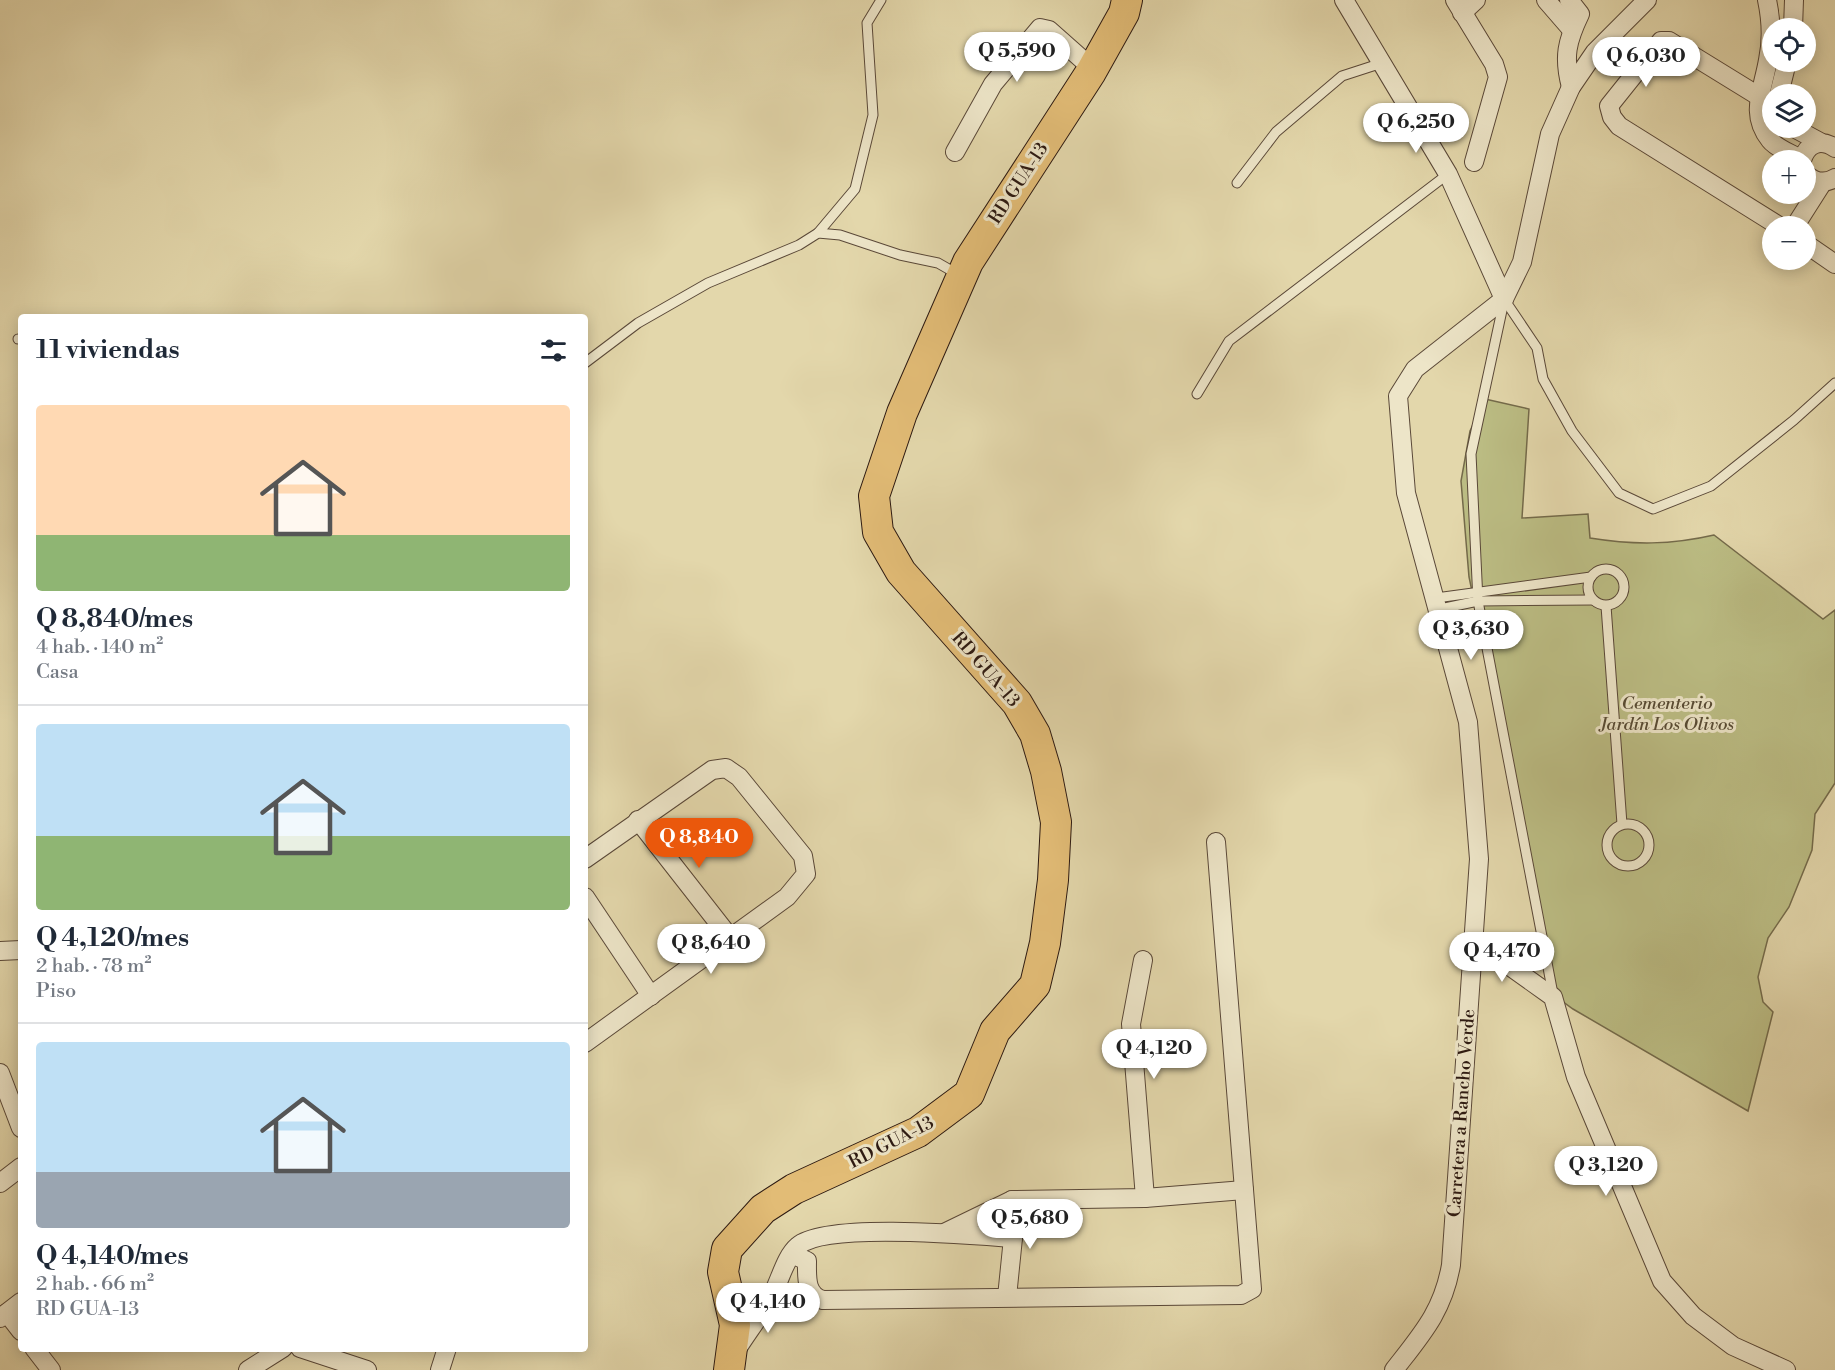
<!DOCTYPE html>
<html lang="es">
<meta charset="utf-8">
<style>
body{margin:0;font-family:"Libre Bodoni",serif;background:#f2f2f3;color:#1f2937;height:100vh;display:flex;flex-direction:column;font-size:22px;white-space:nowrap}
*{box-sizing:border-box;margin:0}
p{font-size:20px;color:#747a83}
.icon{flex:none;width:33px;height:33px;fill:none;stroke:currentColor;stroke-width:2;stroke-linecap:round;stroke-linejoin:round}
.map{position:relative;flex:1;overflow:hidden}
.drawer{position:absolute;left:18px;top:314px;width:570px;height:1038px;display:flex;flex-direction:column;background:#fff;border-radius:6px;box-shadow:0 3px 15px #0003}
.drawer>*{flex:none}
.controls{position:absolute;left:1762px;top:18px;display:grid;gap:12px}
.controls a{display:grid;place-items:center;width:54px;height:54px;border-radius:50%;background:#fff;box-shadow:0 3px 15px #0003;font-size:30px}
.price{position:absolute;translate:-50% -51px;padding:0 14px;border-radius:21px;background:#fff;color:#222;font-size:20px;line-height:39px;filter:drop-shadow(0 2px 3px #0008)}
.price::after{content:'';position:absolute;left:50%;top:36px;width:18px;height:14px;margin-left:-9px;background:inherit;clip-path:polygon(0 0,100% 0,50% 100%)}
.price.selected{background:#ea580c;color:#fff}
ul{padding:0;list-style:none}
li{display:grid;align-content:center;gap:12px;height:318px;padding:0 18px}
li+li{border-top:2px solid #e0e1e3}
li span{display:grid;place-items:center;height:186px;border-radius:6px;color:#555}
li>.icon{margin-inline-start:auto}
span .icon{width:108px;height:108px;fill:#fffc;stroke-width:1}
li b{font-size:26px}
h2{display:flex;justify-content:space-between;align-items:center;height:72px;padding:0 18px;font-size:26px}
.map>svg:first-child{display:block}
.green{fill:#bbbc83;stroke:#746a4a;stroke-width:1.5}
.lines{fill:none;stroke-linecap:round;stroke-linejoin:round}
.service-casing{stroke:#5a4838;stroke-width:11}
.minor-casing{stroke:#5a4838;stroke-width:20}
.primary-casing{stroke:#2c1911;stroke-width:32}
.service{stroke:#ede5c8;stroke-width:9}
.minor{stroke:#ede5c8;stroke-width:18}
.primary{stroke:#e2bc76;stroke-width:30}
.labels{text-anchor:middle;stroke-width:6;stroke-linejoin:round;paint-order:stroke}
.street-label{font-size:18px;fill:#2c1911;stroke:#ede5c8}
.park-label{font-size:18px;font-style:italic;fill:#574a33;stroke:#ede5c8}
</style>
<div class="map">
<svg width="1835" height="1370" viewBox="0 0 1835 1370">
<rect width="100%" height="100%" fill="#e3d7ab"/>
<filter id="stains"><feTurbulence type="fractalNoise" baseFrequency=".00333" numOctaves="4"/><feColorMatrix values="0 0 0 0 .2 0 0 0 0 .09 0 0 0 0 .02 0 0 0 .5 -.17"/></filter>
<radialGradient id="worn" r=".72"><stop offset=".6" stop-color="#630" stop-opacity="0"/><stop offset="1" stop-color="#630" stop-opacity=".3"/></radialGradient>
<!-- green -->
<path class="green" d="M1485 399 1529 409 1522 518 1588 514 1590 538C1633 545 1671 545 1714 535L1823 619 1835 610V783L1815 814 1812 850 1789 907 1768 938 1758 977 1763 1002 1773 1012 1748 1111 1573 1009 1562 1001 1553 982 1469 577 1461 481 1470 431Z"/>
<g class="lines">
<!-- service casing -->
<g class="service-casing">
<g id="service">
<path d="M1237 183 1276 132 1342 76 1382 63"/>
<path d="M818 233 855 189 873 115 867 23 881 0"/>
<path d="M1504 299 1537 348 1543 379 1572 431 1619 493 1653 509 1711 486 1794 420 1835 383"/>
<path d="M1504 301 1471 454 1478 601 1553 994"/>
<path d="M18 339H21"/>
<path d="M585 363 638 323 708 283 799 245 818 233 840 235 900 255 938 263 959 275"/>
<path d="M1197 394 1229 341 1448 174"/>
<circle cx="1606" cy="587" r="18"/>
<path d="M1436 598 1591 577"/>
<path d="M1606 606 1622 824"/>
<path d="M1440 609 1478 601 1593 600"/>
<circle cx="1628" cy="845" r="21"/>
</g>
</g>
<!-- minor casing -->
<g class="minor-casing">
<g id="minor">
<path d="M1344 0 1448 174 1504 299"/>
<path d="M1455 0 1494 64 1498 77 1474 162"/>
<path d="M1546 0 1572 30"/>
<path d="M1569 0 1580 14C1567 41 1563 57 1571 87"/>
<path d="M1767 0C1771 19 1772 41 1768 60 1763 90 1749 114 1770 140 1777 149 1793 154 1802 160"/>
<path d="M1462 13 1476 0"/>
<path d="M1793 28 1794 0"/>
<path d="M1779 94 1787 62"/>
<path d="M1760 97 1669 41H1661L1609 106 1612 117 1619 126 1779 226"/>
<path d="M1794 128 1820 142"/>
<path d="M955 152 993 84 1040 28 1049 30 1093 69"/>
<path d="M1802 160C1807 144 1820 138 1835 148"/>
<path d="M1806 174C1815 183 1825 184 1835 178"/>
<path d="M1795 226 1823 182"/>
<path d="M1806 244 1835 264"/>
<path d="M638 820 731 939"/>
<path d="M585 859 712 770 726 768 739 777 803 856 806 874 787 897 585 1043"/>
<path d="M585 897 651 996"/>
<path d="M1473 940 1553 997 1576 1077 1662 1281 1693 1316 1733 1346 1786 1370"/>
<path d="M0 951 21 950"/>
<path d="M1143 960 1131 1024 1145 1198"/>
<path d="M0 1073 21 1128"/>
<path d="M0 1183 21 1167"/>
<path d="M946 1232 1012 1200 1145 1198 1244 1190"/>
<path d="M792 1254 807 1261C807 1276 805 1295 823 1300L1241 1295 1252 1289 1216 842"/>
<path d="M1007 1297 1013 1238 1012 1200"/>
<path d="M7 1313 21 1331"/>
<path d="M0 1318 21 1302"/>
<path d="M34 1348 51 1370"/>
<path d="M300 1348 367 1370"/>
<path d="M737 1349C749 1330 764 1311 774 1291 781 1277 786 1256 798 1246 825 1222 973 1235 1013 1238"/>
<path d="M248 1370 283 1348"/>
<path d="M440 1370 447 1348"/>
<path d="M1394 1370C1422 1334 1443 1311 1451 1265L1479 859 1468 722 1406 493 1398 396 1415 369 1504 299 1522 262 1550 134 1571 87 1595 52 1647 0"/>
</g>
</g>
<!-- primary casing -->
<g class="primary-casing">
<path id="primary" d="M729 1370 735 1325 723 1272 727 1249 763 1209 794 1189 918 1132 969 1094 995 1031 1035 985 1045 943 1053 880 1056 822 1046 771 1035 734 1017 703 901 572 878 532 874 496 902 413 968 262 1091 72 1124 13 1127 0"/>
</g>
<!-- service -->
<use href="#service" class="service"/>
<!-- minor -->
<use href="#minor" class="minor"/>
<!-- primary -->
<use href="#primary" class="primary"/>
</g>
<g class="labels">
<!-- street labels -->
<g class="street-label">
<text transform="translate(1018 183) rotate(-57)" y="6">RD GUA-13</text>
<text transform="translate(986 669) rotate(49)" y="6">RD GUA-13</text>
<text transform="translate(1461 1113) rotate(-86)" y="6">Carretera a Rancho Verde</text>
<text transform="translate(891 1142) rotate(-27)" y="6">RD GUA-13</text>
</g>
<!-- park labels -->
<g class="park-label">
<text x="1667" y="709">Cementerio<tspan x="1667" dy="21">Jardín Los Olivos</tspan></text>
</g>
</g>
<rect width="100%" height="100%" filter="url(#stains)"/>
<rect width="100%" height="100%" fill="url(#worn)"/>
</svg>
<div class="controls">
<a><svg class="icon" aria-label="locate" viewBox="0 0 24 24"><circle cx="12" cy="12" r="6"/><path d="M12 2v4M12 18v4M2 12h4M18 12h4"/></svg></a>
<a><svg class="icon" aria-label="layers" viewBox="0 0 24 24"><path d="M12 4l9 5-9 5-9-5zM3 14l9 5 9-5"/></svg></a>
<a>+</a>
<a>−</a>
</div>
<b class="price" style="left:1017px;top:83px">Q 5,590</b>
<b class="price" style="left:1646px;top:88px">Q 6,030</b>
<b class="price" style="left:1416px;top:154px">Q 6,250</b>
<b class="price" style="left:1471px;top:661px">Q 3,630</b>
<b class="price selected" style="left:699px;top:869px">Q 8,840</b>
<b class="price" style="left:711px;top:975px">Q 8,640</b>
<b class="price" style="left:1502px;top:983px">Q 4,470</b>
<b class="price" style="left:1154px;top:1080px">Q 4,120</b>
<b class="price" style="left:1606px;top:1197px">Q 3,120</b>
<b class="price" style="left:1030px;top:1250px">Q 5,680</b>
<b class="price" style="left:768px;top:1334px">Q 4,140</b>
<section class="drawer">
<h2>11 viviendas<svg class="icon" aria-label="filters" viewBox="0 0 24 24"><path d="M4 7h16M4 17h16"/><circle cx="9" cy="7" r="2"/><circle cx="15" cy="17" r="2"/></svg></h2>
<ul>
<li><span style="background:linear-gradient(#ffd9b3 70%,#8fb573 0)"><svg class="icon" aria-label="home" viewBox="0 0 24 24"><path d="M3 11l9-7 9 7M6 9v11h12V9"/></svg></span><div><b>Q 8,840/mes</b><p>4 hab. · 140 m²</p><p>Casa</p></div></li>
<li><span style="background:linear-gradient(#bfe0f5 60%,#8fb573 0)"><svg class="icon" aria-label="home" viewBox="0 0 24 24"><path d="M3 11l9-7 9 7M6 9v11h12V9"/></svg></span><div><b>Q 4,120/mes</b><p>2 hab. · 78 m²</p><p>Piso</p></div></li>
<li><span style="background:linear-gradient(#bfe0f5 70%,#9aa5b1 0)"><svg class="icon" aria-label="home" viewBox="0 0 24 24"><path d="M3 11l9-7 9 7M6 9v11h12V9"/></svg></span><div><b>Q 4,140/mes</b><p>2 hab. · 66 m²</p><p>RD GUA-13</p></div></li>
</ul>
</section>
</div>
